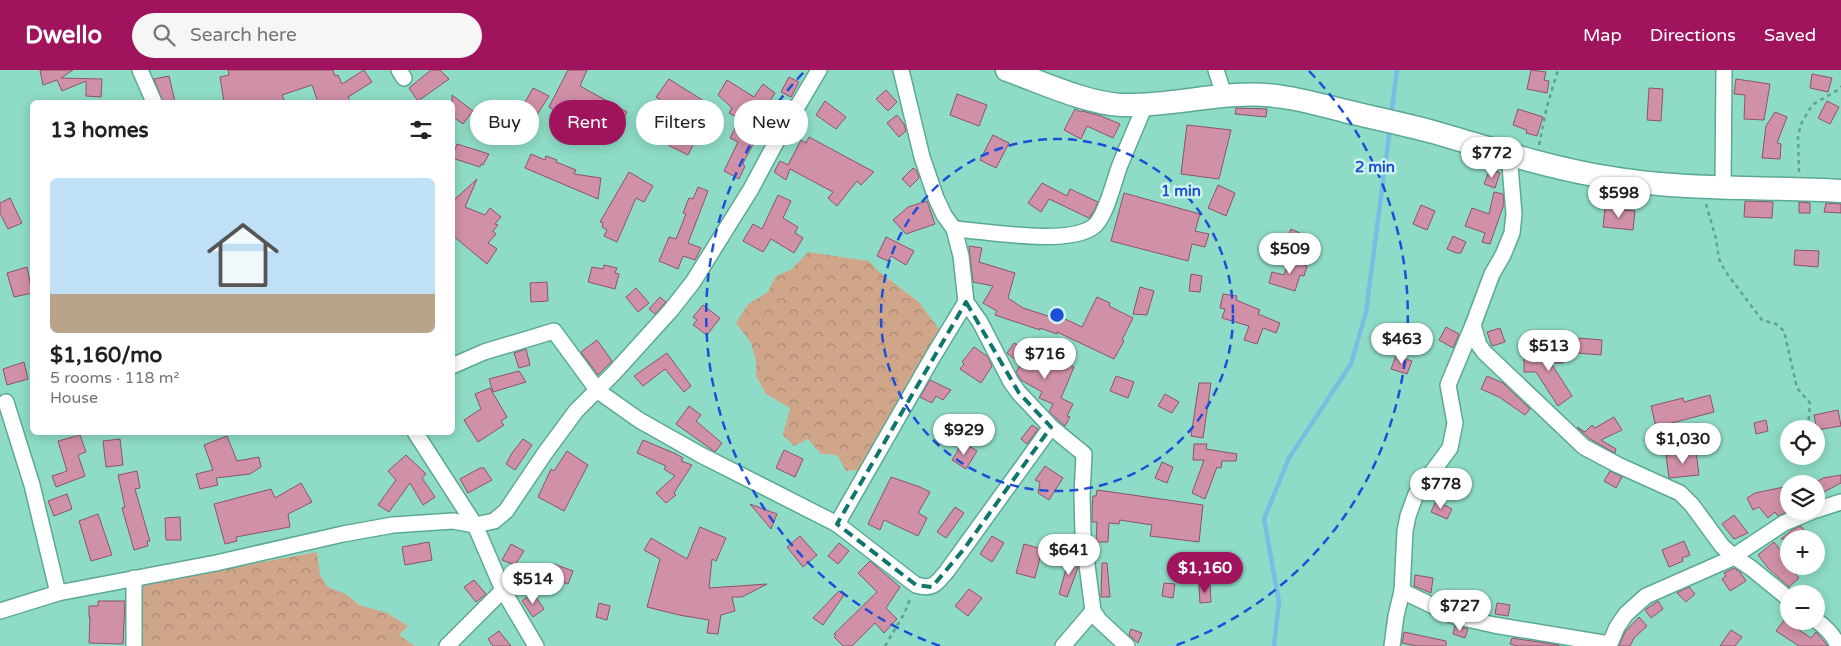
<!DOCTYPE html>
<meta charset="utf-8">
<style>
body{margin:0;font-family:"Varela Round",sans-serif;background:#f6f6f6;color:#202124;height:100vh;display:flex;flex-direction:column;font-size:19px;white-space:nowrap}
*{box-sizing:border-box;margin:0}
p{font-size:16px;color:#757577}
.icon{flex:none;width:28px;height:28px;fill:none;stroke:currentColor;stroke-width:2;stroke-linecap:round;stroke-linejoin:round}
.map{position:relative;flex:1;overflow:hidden}
.sheet{position:absolute;left:30px;top:30px;width:425px;height:335px;display:flex;flex-direction:column;background:#fff;border-radius:8px;box-shadow:0 2px 12px #0003}
.sheet>*{flex:none}
.banner{position:absolute;left:470px;top:30px;width:475px;height:45px;display:flex;gap:10px}
.fabs{position:absolute;left:1780px;top:350px;display:grid;gap:10px}
.fabs a{display:grid;place-items:center;width:45px;height:45px;border-radius:50%;background:#fff;box-shadow:0 2px 12px #0003;font-size:25px}
.price{position:absolute;translate:-50% -42px;padding:0 11px;border-radius:18px;background:#fff;color:#222;font-size:16px;line-height:32px;filter:drop-shadow(0 1px 2px #0008)}
.price::after{content:'';position:absolute;left:50%;top:30px;width:15px;height:11px;margin-left:-8px;background:inherit;clip-path:polygon(0 0,100% 0,50% 100%)}
.price.current{background:#a0145e;color:#fff}
ul{padding:0;list-style:none}
li{display:grid;align-content:center;gap:10px;height:265px;padding:0 20px}
li+li{border-top:1px solid #e0e0e0}
li span{display:grid;place-items:center;height:155px;border-radius:8px;color:#555}
li>.icon{margin-inline-start:auto}
span .icon{width:90px;height:90px;fill:#fffc;stroke-width:1}
li b{font-size:21px}
h2{display:flex;justify-content:space-between;align-items:center;height:60px;padding:0 20px;font-size:21px}
.tag{padding:0 18px;border-radius:22px;background:#fff;box-shadow:0 2px 12px #0003;font-size:18px;line-height:45px}
.tag.current{background:#a0145e;color:#fff}
header{display:flex;align-items:center;gap:30px;box-sizing:border-box;height:70px;padding:0 25px;background:#a0145e;color:#fff}
header strong{font-size:24px}
nav{display:flex;gap:28px;margin-inline-start:auto;font-size:18px}
.search{width:350px;height:45px;background:#f6f6f6;display:flex;align-items:center;gap:12px;box-sizing:border-box;padding:0 18px;border-radius:28px;color:#757577;font-size:19px}
.map>svg:first-child{display:block}
.park{fill:url(#park-crowns)}
.lines{fill:none;stroke-linecap:round;stroke-linejoin:round}
.stream{stroke:#79bde5;stroke-width:4.5}
.building{fill:#d090a8;stroke:#8d5369}
.street-casing{stroke:#5ba995;stroke-width:18}
.secondary-casing{stroke:#5ba995;stroke-width:25}
.path{stroke:#63a090;stroke-width:2.5;stroke-dasharray:4 4;stroke-linecap:butt}
.street{stroke:#fff;stroke-width:15}
.secondary{stroke:#fff;stroke-width:22}
.marked{fill:none;stroke:#0f766e;stroke-width:4;stroke-dasharray:10 6;stroke-linejoin:round}
.ring{fill:none;stroke:#1d4ed8;stroke-width:2.5;stroke-dasharray:9 6}
.centre{fill:#1d4ed8;stroke:#cff4e9;stroke-width:2.5}
.ring-label{font-size:15px;text-anchor:middle;font-weight:bold;fill:#1d4ed8;stroke:#cff4e9;stroke-width:5;stroke-linejoin:round;paint-order:stroke}
</style>
<header>
<strong>Dwello</strong>
<div class="search"><svg class="icon" aria-label="search" viewBox="0 0 24 24"><circle cx="10" cy="10" r="6"/><path d="M15 15l6 6"/></svg>Search here</div>
<nav><a>Map</a><a>Directions</a><a>Saved</a></nav>
</header>
<div class="map">
<svg width="1841" height="576" viewBox="0 0 1841 576">
<defs>
<pattern id="park-crowns" width="20" height="18" patternUnits="userSpaceOnUse" patternTransform="scale(1.25)"><rect width="20" height="18" fill="#d0a68a"/><path d="M2 6a3 3 0 1 1 6 0M12 15a3 3 0 1 1 6 0" fill="none" stroke="#a88871"/></pattern>
</defs>
<rect width="100%" height="100%" fill="#8edcc7"/>
<!-- park -->
<g class="park">
<path d="M808 182 869 191 878 201 919 232 942 263 862 400 846 401 837 385 821 384 808 369 794 376 783 365 790 338 766 324 756 306V291L751 273 736 253 748 234 768 222 775 207 792 199Z"/>
<path d="M317 482 320 505 328 517 346 524 359 535 387 543 408 556 399 565 415 576H137L138 531 142 514Z"/>
</g>
<g class="lines">
<!-- stream -->
<g class="stream">
<path d="M1391 46 1397 0"/>
<path d="M1274 576 1279 532 1264 449 1289 388 1351 294 1366 242 1390 58"/>
</g>
</g>
<!-- building -->
<g class="building">
<path d="M40 0H73L61 8 102 9 101 27 86 26V11L62 21 57 10 43 15Z"/>
<path d="M228 0H333L335 6 338 5 342 14 364 0 372 12 348 27 351 32H318L312 15 282 25 285 32H224L220 7 229 5Z"/>
<path d="M431 0H440L449 9 418 31 409 18Z"/>
<path d="M568 0H587L580 16 627 42 617 61 594 50 593 53 581 46 571 65 558 59 565 46 549 37Z"/>
<path d="M1531 0 1546 2 1544 10 1549 11 1547 23 1527 19Z"/>
<path d="M1812 4 1832 8 1828 22 1810 18Z"/>
<path d="M169 6 175 32H163L154 9Z"/>
<path d="M789 7 799 12 791 27 781 22Z"/>
<path d="M669 9 718 40 710 54 705 51 688 85 668 75 674 64 679 67 688 51 674 43 676 40 656 27Z"/>
<path d="M1736 9 1770 14 1764 50 1744 49 1745 25 1734 24Z"/>
<path d="M727 10 754 27 763 14 775 23 749 63 757 67 744 91 743 95 745 96 739 109 724 101 738 72 730 68 740 49 729 43 732 38 718 25Z"/>
<path d="M533 18 549 26 533 51 519 43Z"/>
<path d="M1649 18 1663 19 1661 51 1647 50Z"/>
<path d="M886 20 897 32 888 41 876 29Z"/>
<path d="M957 24 987 35 979 56 950 45Z"/>
<path d="M452 25 473 41 463 54 452 46Z"/>
<path d="M825 31 846 47 836 59 816 45Z"/>
<path d="M1827 31 1839 37 1830 54 1818 48Z"/>
<path d="M1236 38 1267 39 1266 47 1235 44Z"/>
<path d="M1075 39 1081 42 1082 41 1101 46 1120 54 1113 68 1087 56 1081 69 1064 60Z"/>
<path d="M1518 39 1543 47 1537 66 1526 63 1527 60 1513 55Z"/>
<path d="M1775 42 1787 47 1777 73 1781 74 1780 89 1762 88 1766 56Z"/>
<path d="M897 45 904 54 906 61 899 67 887 53Z"/>
<path d="M1187 55 1231 60 1219 109 1181 104Z"/>
<path d="M491 56 502 60 496 74 486 70Z"/>
<path d="M993 65 1009 73 996 98 980 90Z"/>
<path d="M809 67 874 102 861 115 857 111 837 136 828 128 833 122 790 99 786 110 774 102 780 91 788 95 801 70 806 73Z"/>
<path d="M457 74 489 84 483 95 481 94 480 97 452 88Z"/>
<path d="M531 84 545 90 546 86 557 90 556 92 576 100 574 104 601 108 598 129 525 98Z"/>
<path d="M913 98 917 101 919 108 910 117 902 109Z"/>
<path d="M1490 99 1500 103 1495 118 1484 114Z"/>
<path d="M629 102 653 116 644 132 636 128 617 172 604 166 607 160 602 157 603 153 600 152Z"/>
<path d="M477 109 465 137 485 145 490 138 501 147 495 154 498 155 493 161 496 164 488 173 497 179 487 194 452 165V132Z"/>
<path d="M1042 113 1067 126 1070 119 1098 132 1094 141 1089 148 1049 129 1041 142 1028 133Z"/>
<path d="M1218 115 1235 123 1226 146 1208 138Z"/>
<path d="M698 117 708 121 688 173 701 178 695 190 683 186 678 199 659 191 669 167 676 169 686 144 683 143 689 128 693 129Z"/>
<path d="M1494 122 1503 124 1504 134 1490 174 1482 172 1485 163 1465 156 1472 138 1489 144Z"/>
<path d="M1124 123 1200 144 1195 161 1209 164 1205 177 1192 174 1188 191 1111 171Z"/>
<path d="M778 125 791 131 783 148 798 157 795 163 803 168 794 183 771 169 763 182 743 171 753 154 762 159Z"/>
<path d="M10 128 22 153 8 159 0 143V133Z"/>
<path d="M927 131 935 154 906 164 893 150 908 137Z"/>
<path d="M1745 131 1773 132 1772 148 1744 147Z"/>
<path d="M1799 132 1810 133V143H1799Z"/>
<path d="M1826 133 1841 134V143L1824 142Z"/>
<path d="M1421 135 1435 141 1427 160 1413 154Z"/>
<path d="M1605 138 1635 141 1633 160 1603 157Z"/>
<path d="M1291 159 1304 165 1295 183 1283 178Z"/>
<path d="M1453 166 1466 172 1461 183H1456L1447 179Z"/>
<path d="M886 167 914 181 906 195 891 186 888 191 877 186Z"/>
<path d="M969 176 982 178 979 192 1015 203 1008 228 1023 238 1048 246 1051 238 1064 243 1063 248 1082 257 1097 227 1110 233 1109 236 1133 248 1122 270 1124 271 1114 289 1057 262V264L1040 258V260L995 245 997 241 983 233 993 216 973 212Z"/>
<path d="M1795 180 1819 181 1818 197 1794 195Z"/>
<path d="M1291 185 1303 190 1302 194 1307 196 1304 206 1300 205 1295 221 1269 213 1272 202 1284 205Z"/>
<path d="M604 195 617 198 615 203 619 204 615 219 588 212 592 197 603 199Z"/>
<path d="M27 197 32 223 14 227 7 203Z"/>
<path d="M1191 204 1202 206 1200 222 1189 221Z"/>
<path d="M547 212 548 231 531 232 530 213Z"/>
<path d="M1140 217 1154 221 1147 245 1133 244Z"/>
<path d="M636 218 649 233 638 242 626 227Z"/>
<path d="M1223 224 1237 226 1236 230 1260 240 1258 244 1280 253 1276 263 1263 258 1257 274 1244 270 1249 256 1222 248 1225 239 1220 238Z"/>
<path d="M660 227 666 232 655 244 649 239Z"/>
<path d="M703 235 720 248 707 265 693 255 697 250 693 247Z"/>
<path d="M1446 257 1459 264 1453 278 1439 270Z"/>
<path d="M1500 258 1505 272 1492 276 1487 262Z"/>
<path d="M1579 268 1602 270 1601 285 1578 283Z"/>
<path d="M597 270 612 291 598 305 581 282Z"/>
<path d="M1538 270 1548 286V278H1564L1563 293H1551L1572 326 1558 336 1536 302H1524V288H1538Z"/>
<path d="M1014 273 1051 296 1053 291 1060 293V291L1074 297 1061 328 1073 334 1067 346 1070 347 1065 356 1049 342 1053 334 1039 328 1042 322 1021 310 1019 307 1016 302 1021 294 1007 283Z"/>
<path d="M974 277 988 287 992 296 981 313 960 299 964 294 962 292Z"/>
<path d="M526 279 530 295 519 298 514 283Z"/>
<path d="M667 283 691 316 684 322 665 299 643 316 634 306Z"/>
<path d="M1396 286 1412 291 1407 304 1391 299Z"/>
<path d="M24 292 28 309 7 315 3 299Z"/>
<path d="M519 301 526 312 493 322 489 309Z"/>
<path d="M1116 306 1134 312 1128 328 1110 321Z"/>
<path d="M1487 306 1503 313 1530 339 1525 345 1499 327 1481 319Z"/>
<path d="M930 310 951 320 943 330 936 326 932 333 920 327Z"/>
<path d="M1199 313H1211L1203 368 1191 366Z"/>
<path d="M490 318 507 347 501 351 504 355 478 372 464 350 481 339 475 324Z"/>
<path d="M1165 324 1179 332 1172 343 1158 336Z"/>
<path d="M1710 325 1714 342 1656 357 1651 336 1683 328 1684 332Z"/>
<path d="M689 336 701 345 696 351 722 373 715 382 676 354Z"/>
<path d="M1838 340 1841 356 1817 360 1814 345Z"/>
<path d="M1614 347 1622 360 1601 370 1616 379 1615 383 1590 369 1577 357 1585 362 1592 355 1595 358Z"/>
<path d="M1766 350 1768 361 1756 364 1754 353Z"/>
<path d="M1032 355 1038 359 1027 374 1021 369Z"/>
<path d="M80 365 86 382 78 385 85 406 56 417 52 406 67 401 58 371Z"/>
<path d="M227 366 237 391 259 387 261 397 250 404 216 408 218 415 200 419 196 404 213 400 204 375Z"/>
<path d="M120 369 123 395 106 397 103 371Z"/>
<path d="M523 369 532 375 515 400 506 394 512 383Z"/>
<path d="M643 370 676 384 683 388 681 391 692 395 674 423 676 425 666 433 656 423 675 406 664 399 666 396 637 383Z"/>
<path d="M963 372 977 381 966 399 952 390Z"/>
<path d="M1194 374H1207L1206 379 1237 384 1236 391H1222L1221 398 1217 397 1205 429 1192 423 1204 390H1193Z"/>
<path d="M784 380 803 389 795 407 776 398Z"/>
<path d="M567 381 588 395 564 441 538 427 551 399 554 401Z"/>
<path d="M1696 381 1699 405 1669 408 1666 385Z"/>
<path d="M406 385 426 404 422 408 435 427 423 435 410 413 389 442 378 435 396 410 388 401Z"/>
<path d="M1162 392 1173 397 1167 413 1155 408Z"/>
<path d="M1045 396 1063 408 1049 430 1038 423 1040 412 1035 410Z"/>
<path d="M480 398H484L492 410 468 423 460 409Z"/>
<path d="M137 401 140 418 135 419 150 471H147L148 476 134 480 122 438 125 437 118 405Z"/>
<path d="M1610 401 1622 407 1616 418 1604 411Z"/>
<path d="M1841 405V413L1818 425 1816 414H1813L1823 408Z"/>
<path d="M891 407 920 417 930 422 918 443 927 448 918 466 884 450 880 460 868 454Z"/>
<path d="M301 413 312 432 288 444 290 457 236 467 237 471 225 474 214 434 271 419 275 428Z"/>
<path d="M1789 416V441L1778 446 1775 442 1768 448 1759 437 1753 440 1747 428 1755 423Z"/>
<path d="M1097 420 1203 435 1199 472 1150 466 1152 455 1120 450 1119 454 1109 453 1108 472H1096L1097 452H1092V439L1093 426H1096Z"/>
<path d="M67 424 72 439 54 446 48 431Z"/>
<path d="M1436 431 1452 439 1447 449 1431 442Z"/>
<path d="M750 434 777 444 771 459Z"/>
<path d="M955 437 964 443 946 468 937 462Z"/>
<path d="M98 444 112 485 91 491 79 451Z"/>
<path d="M1734 445 1748 463 1734 469 1722 454Z"/>
<path d="M180 447 181 470H166L165 448Z"/>
<path d="M1801 456 1811 469H1781L1792 460Z"/>
<path d="M700 457 726 468 716 491 712 489 709 518 767 514 742 527H732L735 541 721 545 718 564 707 563 709 550 679 545 647 537 660 489 644 480 651 468 687 489Z"/>
<path d="M800 466 817 485 803 497 787 477Z"/>
<path d="M992 466 1004 473 992 492 980 484Z"/>
<path d="M1684 471 1690 485 1682 488 1683 491 1669 497 1662 480Z"/>
<path d="M429 472 432 490 405 495 402 477Z"/>
<path d="M1774 472 1784 485 1782 487 1799 508 1789 517 1768 498 1758 485Z"/>
<path d="M839 473 849 481 838 494 828 486Z"/>
<path d="M511 474 524 481 515 495 502 490Z"/>
<path d="M1024 474 1042 479 1035 508 1016 503Z"/>
<path d="M1070 485 1077 487 1078 498 1067 527 1059 524Z"/>
<path d="M870 491 900 517 886 538 897 549 884 563 875 553 852 576H843L834 567 836 565 834 564 877 522 858 503Z"/>
<path d="M1102 493H1107L1110 527H1101Z"/>
<path d="M554 494 573 501 568 514 549 507Z"/>
<path d="M1734 498 1740 502 1746 511 1730 521 1722 509 1726 506 1724 503Z"/>
<path d="M1415 505 1433 508 1431 523 1414 516Z"/>
<path d="M474 510 486 524 476 532 464 517Z"/>
<path d="M1164 513 1175 514 1173 528 1162 526Z"/>
<path d="M1199 515H1210L1211 532 1200 533Z"/>
<path d="M1689 517 1695 524 1686 532 1677 523Z"/>
<path d="M969 519 982 528 968 546 955 536Z"/>
<path d="M839 521 844 525 823 555 813 548Z"/>
<path d="M533 523 544 539 533 547 522 531Z"/>
<path d="M98 531H125L123 574 89 573 90 547H89V536H98Z"/>
<path d="M1658 531 1663 539 1651 548 1645 540Z"/>
<path d="M599 533 610 536 607 550 596 547Z"/>
<path d="M1497 533 1510 535 1508 546 1495 544Z"/>
<path d="M1639 547 1647 556 1634 568 1630 576H1619L1625 562Z"/>
<path d="M1784 550 1811 568 1816 562 1828 576H1799L1776 561Z"/>
<path d="M1455 556 1468 559 1465 568 1453 564Z"/>
<path d="M1131 559 1142 563 1138 573 1129 565Z"/>
<path d="M1731 560 1742 567 1735 576H1720Z"/>
<path d="M499 561 511 576H493L488 569Z"/>
<path d="M1404 562 1446 571V576H1417L1402 573Z"/>
<path d="M1512 568 1559 575V576H1518L1510 574Z"/>
</g>
<g class="lines">
<!-- street casing -->
<g class="street-casing">
<g id="street">
<path d="M140 0 154 32"/>
<path d="M399 0 404 8"/>
<path d="M901 0 922 87 936 128 944 145 954 159 961 186 966 232 980 252 1011 312 1019 323 1051 357 1084 384 1082 425 1083 464 1093 541 1099 550 1127 576"/>
<path d="M1216 0 1224 25"/>
<path d="M1509 84 1514 144 1512 163 1503 185 1492 204 1473 255 1479 275 1484 282 1584 377 1618 395 1680 423 1692 435 1722 476 1733 486 1751 498 1789 529"/>
<path d="M1723 117 1724 0"/>
<path d="M954 159C987 161 1066 176 1093 157 1106 148 1114 110 1120 95 1128 75 1137 55 1145 35"/>
<path d="M452 296 484 282 554 261 598 321 639 350 701 385 837 454 916 515C933 520 936 514 947 501L1051 357"/>
<path d="M6 332 32 415 58 523"/>
<path d="M415 362 475 455 503 520 536 576"/>
<path d="M1816 440 1841 432"/>
<path d="M837 454 932 288 966 232"/>
<path d="M1402 521 1454 546 1494 555 1609 574"/>
<path d="M0 541 58 523 216 493 343 464 393 455 453 451 475 455 494 451 506 441 545 383 576 341 614 303 671 240 693 212 751 119 774 76 819 0"/>
<path d="M1816 550C1826 558 1833 564 1838 576"/>
<path d="M134 576V508"/>
<path d="M447 576 503 520"/>
<path d="M1063 576 1093 541"/>
<path d="M1392 576 1396 546 1402 521 1405 461 1408 446 1416 424 1450 378 1455 353 1448 315 1473 255"/>
<path d="M1609 576 1617 557 1626 544 1646 526 1728 490 1784 453 1813 441"/>
</g>
</g>
<!-- secondary casing -->
<g class="secondary-casing">
<path id="secondary" d="M1007 0C1041 12 1085 33 1121 35 1175 37 1228 18 1283 27 1304 30 1325 36 1345 41 1374 48 1404 54 1433 62 1486 77 1539 95 1594 105 1612 108 1630 111 1649 113 1713 120 1777 117 1841 121"/>
</g>
<!-- path -->
<g class="path">
<path d="M1539 75 1547 36 1558 0"/>
<path d="M1799 102 1798 66 1801 54 1812 35 1838 20 1841 16"/>
<path d="M1706 134 1716 169 1719 189 1725 201 1762 250 1776 254 1784 261 1797 318 1810 333 1808 359"/>
<path d="M885 576 904 544 910 529"/>
</g>
<!-- street -->
<use href="#street" class="street"/>
<!-- secondary -->
<use href="#secondary" class="secondary"/>
</g>
<!-- marked area -->
<path class="marked" d="M966 232 1019 323 1051 357 964 479 932 517 916 515 837 454Z"/>
<!-- distance rings -->
<g class="ring">
<circle cx="1057" cy="245" r="176"/>
<path d="M940 576A351 351 0 0 1 805 1M1309 1A351 351 0 0 1 1174 576"/>
</g>
<circle cx="1057" cy="245" r="8" class="centre"/>
<g class="ring-label">
<text x="1375" y="102">2 min</text>
<text x="1181" y="126">1 min</text>
</g>
</svg>
<div class="fabs">
<a><svg class="icon" aria-label="locate" viewBox="0 0 24 24"><circle cx="12" cy="12" r="6"/><path d="M12 2v4M12 18v4M2 12h4M18 12h4"/></svg></a>
<a><svg class="icon" aria-label="layers" viewBox="0 0 24 24"><path d="M12 4l9 5-9 5-9-5zM3 14l9 5 9-5"/></svg></a>
<a>+</a>
<a>−</a>
</div>
<b class="price" style="left:1492px;top:109px">$772</b>
<b class="price" style="left:1619px;top:149px">$598</b>
<b class="price" style="left:1290px;top:205px">$509</b>
<b class="price" style="left:1402px;top:295px">$463</b>
<b class="price" style="left:1549px;top:302px">$513</b>
<b class="price" style="left:1045px;top:310px">$716</b>
<b class="price" style="left:964px;top:386px">$929</b>
<b class="price" style="left:1683px;top:395px">$1,030</b>
<b class="price" style="left:1441px;top:440px">$778</b>
<b class="price" style="left:1069px;top:506px">$641</b>
<b class="price current" style="left:1205px;top:524px">$1,160</b>
<b class="price" style="left:533px;top:535px">$514</b>
<b class="price" style="left:1460px;top:562px">$727</b>
<div class="banner">
<a class="tag">Buy</a>
<a class="tag current">Rent</a>
<a class="tag">Filters</a>
<a class="tag">New</a>
</div>
<section class="sheet">
<h2>13 homes<svg class="icon" aria-label="filters" viewBox="0 0 24 24"><path d="M4 7h16M4 17h16"/><circle cx="9" cy="7" r="2"/><circle cx="15" cy="17" r="2"/></svg></h2>
<ul>
<li><span style="background:linear-gradient(#bfe0f5 75%,#b9a48a 0)"><svg class="icon" aria-label="home" viewBox="0 0 24 24"><path d="M3 11l9-7 9 7M6 9v11h12V9"/></svg></span><div><b>$1,160/mo</b><p>5 rooms · 118 m²</p><p>House</p></div></li>
</ul>
</section>
</div>
